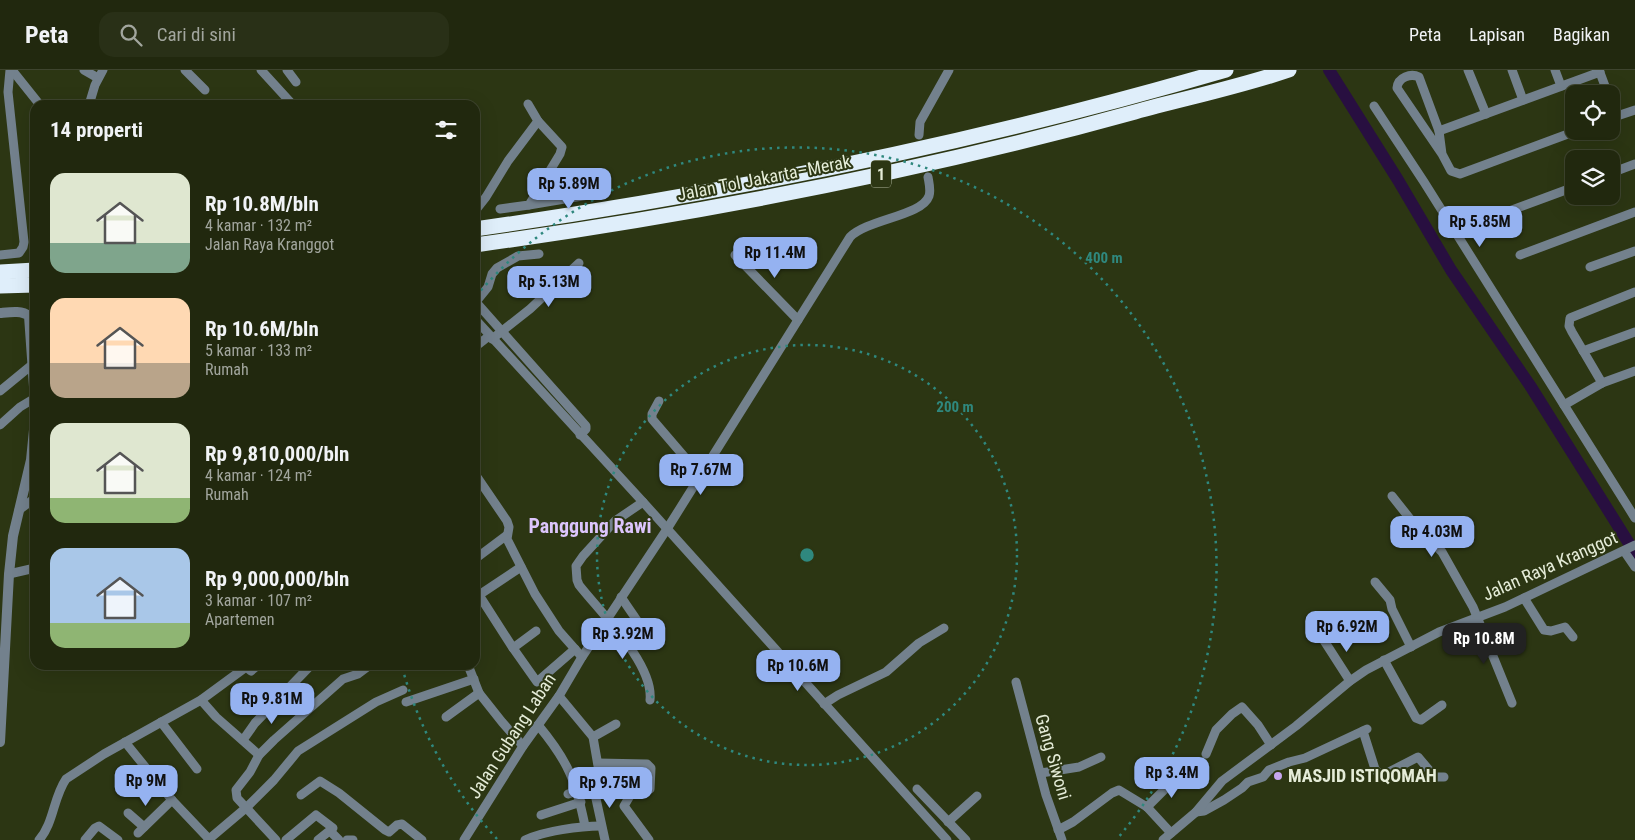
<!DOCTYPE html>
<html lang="id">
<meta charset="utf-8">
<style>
body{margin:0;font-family:"Roboto Condensed",sans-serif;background:#293017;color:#f1f3f6;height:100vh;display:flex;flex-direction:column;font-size:19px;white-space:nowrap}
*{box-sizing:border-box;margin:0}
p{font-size:16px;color:#a2a69e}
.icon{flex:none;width:28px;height:28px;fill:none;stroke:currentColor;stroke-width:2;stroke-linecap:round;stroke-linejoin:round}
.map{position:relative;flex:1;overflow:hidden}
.panel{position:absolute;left:30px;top:30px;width:450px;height:570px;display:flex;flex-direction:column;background:#21280e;border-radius:15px;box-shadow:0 5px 20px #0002,0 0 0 1px #3e442e}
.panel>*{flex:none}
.buttons{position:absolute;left:1565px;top:15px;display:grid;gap:10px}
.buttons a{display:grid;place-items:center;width:55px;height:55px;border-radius:10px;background:#21280e;box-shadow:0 5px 20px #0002,0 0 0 1px #3e442e;font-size:25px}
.price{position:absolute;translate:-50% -42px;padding:0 11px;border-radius:10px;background:#95b2f1;color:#111;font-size:16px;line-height:32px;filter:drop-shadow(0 1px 2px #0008)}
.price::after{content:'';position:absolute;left:50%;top:30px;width:15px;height:11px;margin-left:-8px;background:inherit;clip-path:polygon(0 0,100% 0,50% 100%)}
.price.on{background:#222;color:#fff}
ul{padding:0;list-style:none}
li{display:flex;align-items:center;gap:15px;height:125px;padding:0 20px}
li span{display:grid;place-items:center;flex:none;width:140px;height:100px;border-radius:15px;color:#555}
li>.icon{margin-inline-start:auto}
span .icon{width:60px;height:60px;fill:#fffc;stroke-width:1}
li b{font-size:21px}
h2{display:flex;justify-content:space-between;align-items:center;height:60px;padding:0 20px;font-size:21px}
header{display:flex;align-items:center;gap:30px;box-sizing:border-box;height:70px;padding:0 25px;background:#21280e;border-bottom:1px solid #3e442e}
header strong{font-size:24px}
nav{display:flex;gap:28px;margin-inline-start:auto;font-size:18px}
.search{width:350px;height:45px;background:#293017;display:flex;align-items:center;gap:12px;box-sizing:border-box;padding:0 18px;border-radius:15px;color:#a2a69e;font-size:19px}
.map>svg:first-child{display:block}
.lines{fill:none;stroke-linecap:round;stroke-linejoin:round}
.river{stroke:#280f40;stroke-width:12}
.minor{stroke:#73818d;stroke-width:9}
.tertiary{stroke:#73818d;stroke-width:10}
.motorway{stroke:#dfeefa;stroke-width:15}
.ring{fill:none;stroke:#2f887e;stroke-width:2.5;stroke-dasharray:2.5 5}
.poi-dot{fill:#c6a6f0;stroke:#2c3613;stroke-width:2}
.labels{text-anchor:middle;stroke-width:4;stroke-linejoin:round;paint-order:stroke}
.shield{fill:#2c3613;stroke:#aeb59d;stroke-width:1}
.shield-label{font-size:16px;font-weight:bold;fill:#e5ecd8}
.street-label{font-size:18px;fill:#e5ecd8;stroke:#2c3613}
.poi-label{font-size:18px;font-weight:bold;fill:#e5ecd8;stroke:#2c3613;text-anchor:start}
.quarter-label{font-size:20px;font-weight:bold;fill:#dcc5fc;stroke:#2c3613}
.centre{fill:#2f887e;stroke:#2c3613;stroke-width:2.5}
.ring-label{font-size:15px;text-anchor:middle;font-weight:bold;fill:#2f887e;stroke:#2c3613;stroke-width:4;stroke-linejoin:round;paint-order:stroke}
</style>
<header>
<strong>Peta</strong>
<div class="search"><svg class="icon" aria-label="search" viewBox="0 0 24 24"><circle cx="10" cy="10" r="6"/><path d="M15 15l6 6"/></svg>Cari di sini</div>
<nav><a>Peta</a><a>Lapisan</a><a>Bagikan</a></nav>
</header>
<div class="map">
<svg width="1635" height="770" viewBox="0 0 1635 770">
<rect width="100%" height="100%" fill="#2c3613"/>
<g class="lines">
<!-- river -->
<path class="river" d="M1329 0 1398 110 1451 200 1531 317 1635 483"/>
<!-- minor -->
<g class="minor">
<path d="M12 0 40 35"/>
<path d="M84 0 98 8"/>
<path d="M185 0 205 20"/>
<path d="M261 0 293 35"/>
<path d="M287 0 296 12"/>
<path d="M1468 0 1486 44"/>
<path d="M1512 0 1523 30"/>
<path d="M1555 0 1561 16"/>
<path d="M1599 0 1608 24"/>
<path d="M1611 33 1616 47"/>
<path d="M89 35 95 15 103 0"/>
<path d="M1374 36 1424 112 1564 335"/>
<path d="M1611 48 1635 40"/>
<path d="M1439 61 1600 2"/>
<path d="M919 65 920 52 949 0"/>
<path d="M1442 84 1439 61 1419 7C1411 3 1398 7 1397 18L1442 84 1451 101 1460 104 1576 61"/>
<path d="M1611 103 1635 94"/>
<path d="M529 135 606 122"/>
<path d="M500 139 529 135 560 84 562 77 538 51"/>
<path d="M475 141 486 127 508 91 538 51 528 34"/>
<path d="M1466 157 1574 117"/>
<path d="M0 185 19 183 23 177 24 172 8 22 10 0"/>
<path d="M735 185 798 250"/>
<path d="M1520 185 1635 142"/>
<path d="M1590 197 1635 181"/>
<path d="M475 231 586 356V359L580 365"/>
<path d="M475 233 488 217 492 204 497 198 518 186 539 184"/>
<path d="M475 249 643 432 947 770"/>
<path d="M492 269 530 239 579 193"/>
<path d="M475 277 489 266"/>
<path d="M1583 281 1635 262"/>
<path d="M1635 301 1602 313 1564 335 1635 448"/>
<path d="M1602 313 1572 262 1569 256 1570 248 1635 222"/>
<path d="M0 321 33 294"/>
<path d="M659 331 652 344V349L700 405"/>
<path d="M0 355 20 337 35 328"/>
<path d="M475 404 507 451 509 457 507 469 535 524 559 561 582 587"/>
<path d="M1392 426 1411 450 1442 482 1473 537 1512 633"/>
<path d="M643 432 615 451 583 486 576 496 577 510 579 515C600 542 654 594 650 630"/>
<path d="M19 440 35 428"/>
<path d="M1624 481 1635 497"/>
<path d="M475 489 507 465"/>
<path d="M521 497 479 525 513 578 537 612 575 579"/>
<path d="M9 504 35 498"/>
<path d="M1375 512 1390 530 1392 539 1411 577"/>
<path d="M621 527 649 568"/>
<path d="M1524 528 1544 560 1551 561 1565 557 1573 567"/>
<path d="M1323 569 1350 611"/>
<path d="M513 578 536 561"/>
<path d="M1384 590 1416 648 1421 650 1442 635"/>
<path d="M468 595 479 623 502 652 523 676"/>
<path d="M1016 612 1046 725 1062 770"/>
<path d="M559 626 593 667 601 713"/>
<path d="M201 630 216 647 259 685"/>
<path d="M406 632 474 609"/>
<path d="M824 634 838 625 886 602 919 573 944 558"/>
<path d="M446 647 479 623"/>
<path d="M161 652 197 699"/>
<path d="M538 655C568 691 576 711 585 756"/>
<path d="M1363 661 1375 699 1380 705 1385 704 1418 687 1435 707H1444"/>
<path d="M593 667 616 654"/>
<path d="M243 670 255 653 311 595"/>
<path d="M125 672 172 730 209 769"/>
<path d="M1206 684 1216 660 1232 644 1242 637 1258 655 1271 675"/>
<path d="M598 693 647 694 651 698 650 719"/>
<path d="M1041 703 1079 697 1101 687"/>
<path d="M593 715 605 770"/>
<path d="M917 719 966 770"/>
<path d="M568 724C587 717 613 706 633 715L634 719 624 736 649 770"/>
<path d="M301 725 320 711 339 723 385 760 389 762 397 755 402 754 422 770"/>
<path d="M1147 737 1181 703"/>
<path d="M1196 742 1204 741 1224 730 1242 718 1248 712 1263 707 1269 700 1289 692 1305 688 1367 659"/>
<path d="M128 743 144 757"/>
<path d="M541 745 581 732"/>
<path d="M948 752 977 726"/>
<path d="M1058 760 1073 752 1112 723 1119 720 1147 737 1171 763"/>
<path d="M330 761 339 770"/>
<path d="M138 763 172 730"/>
<path d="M39 770C54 753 53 728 66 709L104 684 201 630 246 597 251 601 258 595"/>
<path d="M85 770 95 758 99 756 118 770"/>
<path d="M208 770 247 737 274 710 298 681 376 632 403 620"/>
<path d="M276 770 237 728 236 720 250 702 259 685 274 670 343 609 358 604 370 595"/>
<path d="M286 770 316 745 333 758 318 770"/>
<path d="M347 770H353"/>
<path d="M464 770 523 676 559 626 582 587 667 459 850 167C868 149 922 146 929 126 931 120 929 113 928 107"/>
<path d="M525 770C544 761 580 756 601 756"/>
<path d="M1163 770 1196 742 1222 711 1296 656 1350 611 1366 600 1439 562 1505 537 1635 475"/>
</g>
<!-- tertiary -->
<g class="tertiary">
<path d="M0 243C10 242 22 240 29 246L35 331"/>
<path d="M0 672 9 504 13 466 31 390 35 350"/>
</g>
<!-- motorway -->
<g class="motorway">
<path d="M475 159C729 123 980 72 1226 0"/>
<path d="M475 175C698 144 919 102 1135 42 1186 28 1239 17 1289 0"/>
<path d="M0 202 35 200"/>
<path d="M0 216 35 215"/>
</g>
</g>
<!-- distance rings -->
<g class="ring">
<circle cx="807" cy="485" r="210"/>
<path d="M497 769A420 420 0 0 1 402 597M476 226A420 420 0 1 1 1117 769"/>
</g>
<!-- markers -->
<circle class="poi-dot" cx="1278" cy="706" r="5"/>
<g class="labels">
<!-- shield labels -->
<rect class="shield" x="871" y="90.5" width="20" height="27" rx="4"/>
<g class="shield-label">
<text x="881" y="110">1</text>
</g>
<!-- street labels -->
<g class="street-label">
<text transform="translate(764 108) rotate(-11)" y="6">Jalan Tol Jakarta–Merak</text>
<text transform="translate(1550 496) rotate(-24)" y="6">Jalan Raya Kranggot</text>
<text transform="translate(512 666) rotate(-57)" y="6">Jalan Gubang Laban</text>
<text transform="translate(1053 687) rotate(74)" y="6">Gang Siwoni</text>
</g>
<!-- poi labels -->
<g class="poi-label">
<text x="1288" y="712">MASJID ISTIQOMAH</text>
</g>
<!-- quarter labels -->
<g class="quarter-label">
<text x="590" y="463">Panggung Rawi</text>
</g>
</g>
<circle cx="807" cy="485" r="8" class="centre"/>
<g class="ring-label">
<text x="1104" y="193">400 m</text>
<text x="955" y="342">200 m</text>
</g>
</svg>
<div class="buttons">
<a><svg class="icon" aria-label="locate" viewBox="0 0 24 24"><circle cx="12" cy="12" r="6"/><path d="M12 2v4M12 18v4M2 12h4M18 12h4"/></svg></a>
<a><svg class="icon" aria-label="layers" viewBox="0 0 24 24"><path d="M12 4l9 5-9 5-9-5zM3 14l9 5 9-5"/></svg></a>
</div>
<b class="price" style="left:569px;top:140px">Rp 5.89M</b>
<b class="price" style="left:1480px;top:178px">Rp 5.85M</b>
<b class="price" style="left:775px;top:209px">Rp 11.4M</b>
<b class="price" style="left:549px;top:238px">Rp 5.13M</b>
<b class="price" style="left:701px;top:426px">Rp 7.67M</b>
<b class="price" style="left:1432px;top:488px">Rp 4.03M</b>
<b class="price" style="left:1347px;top:583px">Rp 6.92M</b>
<b class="price" style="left:623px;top:590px">Rp 3.92M</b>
<b class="price on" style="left:1484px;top:595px">Rp 10.8M</b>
<b class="price" style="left:798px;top:622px">Rp 10.6M</b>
<b class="price" style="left:272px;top:655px">Rp 9.81M</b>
<b class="price" style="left:1172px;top:729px">Rp 3.4M</b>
<b class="price" style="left:146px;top:737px">Rp 9M</b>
<b class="price" style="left:610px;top:739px">Rp 9.75M</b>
<section class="panel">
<h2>14 properti<svg class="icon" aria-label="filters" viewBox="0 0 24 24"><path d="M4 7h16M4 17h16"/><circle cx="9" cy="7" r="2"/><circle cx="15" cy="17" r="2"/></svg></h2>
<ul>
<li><span style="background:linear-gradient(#dfe7d0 70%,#7fa58c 0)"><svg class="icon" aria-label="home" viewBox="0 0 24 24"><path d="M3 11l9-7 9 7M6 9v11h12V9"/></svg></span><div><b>Rp 10.8M/bln</b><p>4 kamar · 132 m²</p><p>Jalan Raya Kranggot</p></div></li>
<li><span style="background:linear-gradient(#ffd9b3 65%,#b9a48a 0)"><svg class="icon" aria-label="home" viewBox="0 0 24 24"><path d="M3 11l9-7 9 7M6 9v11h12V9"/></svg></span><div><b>Rp 10.6M/bln</b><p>5 kamar · 133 m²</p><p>Rumah</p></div></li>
<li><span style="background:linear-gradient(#dfe7d0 75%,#8fb573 0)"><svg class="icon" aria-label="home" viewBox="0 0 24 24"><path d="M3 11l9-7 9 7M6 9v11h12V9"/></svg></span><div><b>Rp 9,810,000/bln</b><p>4 kamar · 124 m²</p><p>Rumah</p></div></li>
<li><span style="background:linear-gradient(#a9c7e8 75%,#8fb573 0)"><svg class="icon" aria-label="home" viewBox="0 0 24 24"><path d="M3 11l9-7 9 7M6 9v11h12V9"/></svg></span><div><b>Rp 9,000,000/bln</b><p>3 kamar · 107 m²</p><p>Apartemen</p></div></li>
</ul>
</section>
</div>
